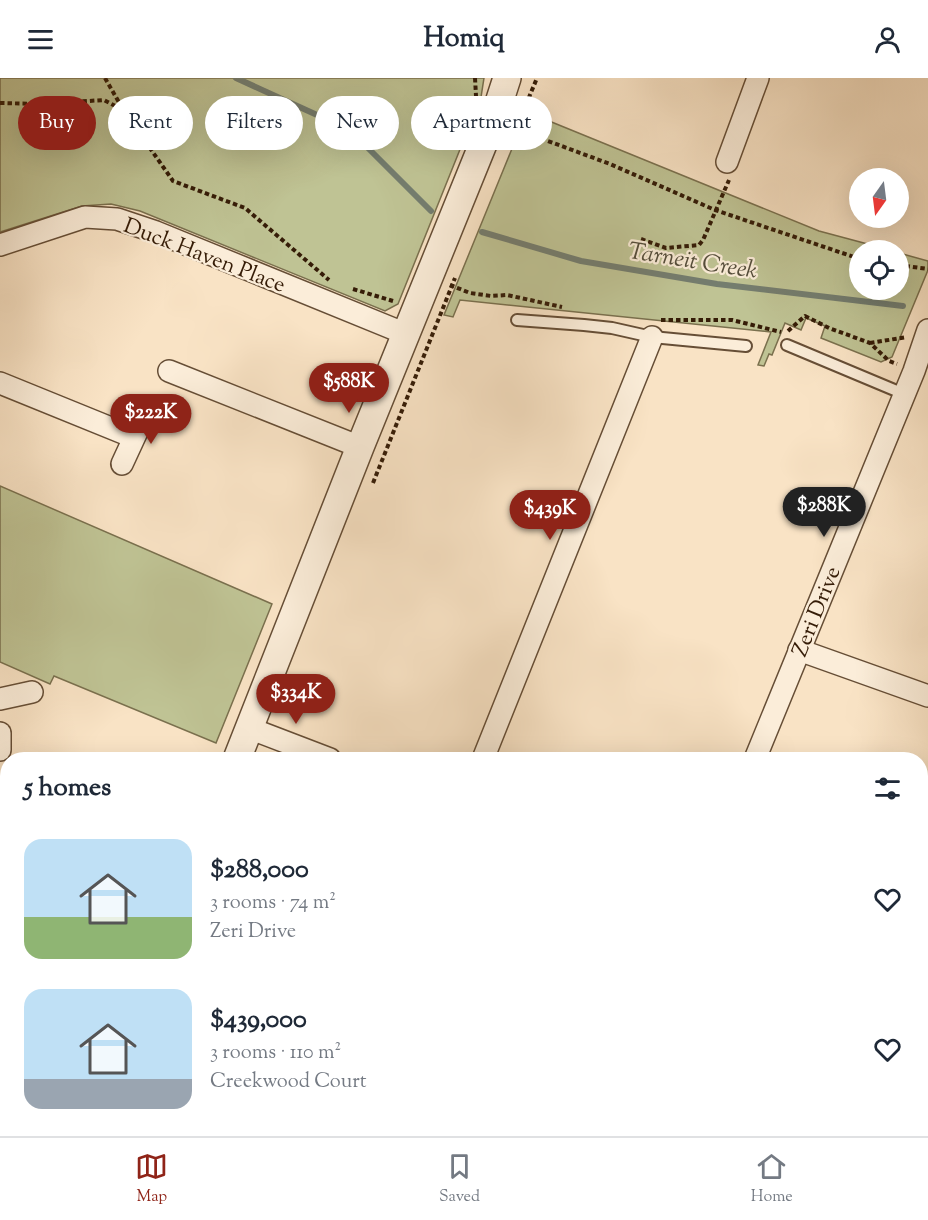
<!DOCTYPE html>
<meta charset="utf-8">
<style>
body{margin:0;font-family:"Sorts Mill Goudy",serif;background:#f6f6f7;color:#1f2937;height:100vh;display:flex;flex-direction:column;font-size:22px;white-space:nowrap}
*{box-sizing:border-box;margin:0}
p{font-size:20px;color:#747a83}
.icon{flex:none;width:33px;height:33px;fill:none;stroke:currentColor;stroke-width:2;stroke-linecap:round;stroke-linejoin:round}
.map{position:relative;flex:1;overflow:hidden}
.drawer{position:absolute;left:0px;top:674px;width:928px;height:386px;display:flex;flex-direction:column;background:#fff;border-radius:24px 24px 0 0;box-shadow:0 6px 24px #0002}
.drawer>*{flex:none}
.guide{position:absolute;left:18px;top:18px;width:600px;height:54px;display:flex;gap:12px}
.needle{width:39px;rotate:194deg}
.buttons{position:absolute;left:849px;top:90px;display:grid;gap:12px}
.buttons a{display:grid;place-items:center;width:60px;height:60px;border-radius:50%;background:#fff;box-shadow:0 6px 24px #0002;font-size:30px}
.price{position:absolute;translate:-50% -51px;padding:0 14px;border-radius:21px;background:#8f2418;color:#fff;font-size:20px;line-height:39px;filter:drop-shadow(0 2px 3px #0008)}
.price::after{content:'';position:absolute;left:50%;top:36px;width:18px;height:14px;margin-left:-9px;background:inherit;clip-path:polygon(0 0,100% 0,50% 100%)}
.price.active{background:#222;color:#fff}
ul{padding:0;list-style:none}
li{display:flex;align-items:center;gap:18px;height:150px;padding:0 24px}
li span{display:grid;place-items:center;flex:none;width:168px;height:120px;border-radius:18px;color:#555}
li>.icon{margin-inline-start:auto}
span .icon{width:72px;height:72px;fill:#fffc;stroke-width:1}
li b{font-size:26px}
h2{display:flex;justify-content:space-between;align-items:center;height:72px;padding:0 24px;font-size:26px}
.chip{padding:0 21px;border-radius:27px;background:#fff;box-shadow:0 6px 24px #0002;font-size:21px;line-height:54px}
.chip.active{background:#8f2418;color:#fff}
header{display:flex;justify-content:space-between;align-items:center;height:78px;padding:0 24px;background:#fff;font-size:27px;font-weight:700}
.menu{display:flex;justify-content:space-around;align-items:center;height:84px;border-top:2px solid #e0e1e3;background:#fff;font-size:16px;color:#747a83}
.menu a{display:grid;justify-items:center;gap:3px}
.menu .active{color:#8f2418}
.map>svg:first-child{display:block}
.green{fill:#bfc394;stroke:#7a704e;stroke-width:1.5}
.lines{fill:none;stroke-linecap:round;stroke-linejoin:round}
.stream{stroke:#747d6f;stroke-width:6}
.service-casing{stroke:#664e36;stroke-width:14}
.minor-casing{stroke:#664e36;stroke-width:24}
.tertiary-casing{stroke:#664e36;stroke-width:30}
.path{stroke:#351c07;stroke-width:4;stroke-dasharray:4.5 3;stroke-linecap:butt}
.service{stroke:#fbedd9;stroke-width:10}
.minor{stroke:#fbedd9;stroke-width:21}
.tertiary{stroke:#fbedd9;stroke-width:27}
.labels{text-anchor:middle;stroke-width:4.5;stroke-linejoin:round;paint-order:stroke}
.street-label{font-size:22px;fill:#351c07;stroke:#fbedd9}
.water-label{font-size:24px;font-style:italic;fill:#544d3b;stroke:#fbedd9}
</style>
<header><svg class="icon" aria-label="menu" viewBox="0 0 24 24"><path d="M4 6h16M4 12h16M4 18h16"/></svg>Homiq<svg class="icon" aria-label="person" viewBox="0 0 24 24"><circle cx="12" cy="8" r="4"/><path d="M4 21q1-7 8-7t8 7"/></svg></header>
<div class="map">
<svg width="928" height="1058" viewBox="0 0 928 1058">
<rect width="100%" height="100%" fill="#f9e3c5"/>
<filter id="stains"><feTurbulence type="fractalNoise" baseFrequency=".00333" numOctaves="4"/><feColorMatrix values="0 0 0 0 .2 0 0 0 0 .09 0 0 0 0 .02 0 0 0 .5 -.17"/></filter>
<radialGradient id="worn" r=".72"><stop offset=".6" stop-color="#630" stop-opacity="0"/><stop offset="1" stop-color="#630" stop-opacity=".3"/></radialGradient>
<!-- green -->
<g class="green">
<path d="M0 0H484L481 19 398 226 385 233 140 133 111 126 82 128 0 154Z"/>
<path d="M527 34 819 153 890 172H860V212H898L899 175 928 183V192L892 279 881 284 821 260 825 248 806 240 801 252 785 245 772 277 769 276 764 288 758 287 771 254 460 222 453 239 444 237Z"/>
<path d="M0 408 272 526 216 665 54 598 50 606 0 584Z"/>
</g>
<g class="lines">
<!-- stream -->
<g class="stream">
<path d="M236 0 350 52 431 133"/>
<path d="M482 154 581 183 717 206 903 228"/>
</g>
<!-- service casing -->
<g class="service-casing">
<g id="service">
<path d="M517 242 584 247 612 250 652 259 746 268"/>
<path d="M787 267 904 316"/>
</g>
</g>
<!-- minor casing -->
<g class="minor-casing">
<g id="minor">
<path d="M727 84 758 0"/>
<path d="M0 167 85 139 117 141 156 154 406 256"/>
<path d="M169 293 360 369"/>
<path d="M0 305 133 359"/>
<path d="M122 386 147 332"/>
<path d="M799 572 928 618"/>
<path d="M0 621 32 614"/>
<path d="M249 650 330 681"/>
<path d="M0 655V672"/>
<path d="M483 681 652 259"/>
<path d="M755 681 914 293 928 252"/>
<path d="M0 854 8 853"/>
<path d="M921 882 928 885"/>
<path d="M576 1058 578 1052"/>
</g>
</g>
<!-- tertiary casing -->
<g class="tertiary-casing">
<g id="tertiary">
<path d="M237 681 360 369 496 34 507 0"/>
<path d="M189 1052 191 1058"/>
</g>
</g>
<!-- path -->
<g class="path">
<path d="M105 0 124 33 173 103 245 130 329 202"/>
<path d="M475 0 476 18"/>
<path d="M0 25 40 26 104 22 123 32"/>
<path d="M520 41 537 0"/>
<path d="M517 42 548 63 610 86 715 132 860 181"/>
<path d="M641 161 666 170 699 167 703 162 729 102"/>
<path d="M898 187 928 191"/>
<path d="M450 207 470 215 491 218 507 217 562 229"/>
<path d="M353 211 393 223"/>
<path d="M661 242H732L781 254"/>
<path d="M788 253 805 238 829 250 870 265 889 283 897 286"/>
<path d="M870 265 907 259"/>
<path d="M373 405 455 200"/>
</g>
<!-- service -->
<use href="#service" class="service"/>
<!-- minor -->
<use href="#minor" class="minor"/>
<!-- tertiary -->
<use href="#tertiary" class="tertiary"/>
</g>
<g class="labels">
<!-- street labels -->
<g class="street-label">
<text transform="translate(205 176) rotate(21)" y="8">Duck Haven Place</text>
<text transform="translate(815 533) rotate(-68)" y="8">Zeri Drive</text>
</g>
<!-- water labels -->
<g class="water-label">
<text transform="translate(693 182) rotate(9)" y="8">Tarneit Creek</text>
</g>
</g>
<rect width="100%" height="100%" filter="url(#stains)"/>
<rect width="100%" height="100%" fill="url(#worn)"/>
</svg>
<div class="buttons">
<a><svg class="needle" viewBox="-14 -14 28 28"><path d="M0-13l5 13h-10z" fill="#e53935"/><path d="M0 13l5-13h-10z" fill="#747a83"/></svg></a>
<a><svg class="icon" aria-label="locate" viewBox="0 0 24 24"><circle cx="12" cy="12" r="6"/><path d="M12 2v4M12 18v4M2 12h4M18 12h4"/></svg></a>
</div>
<b class="price" style="left:349px;top:336px">$588K</b>
<b class="price" style="left:151px;top:367px">$222K</b>
<b class="price active" style="left:824px;top:460px">$288K</b>
<b class="price" style="left:550px;top:463px">$439K</b>
<b class="price" style="left:296px;top:647px">$334K</b>
<div class="guide">
<a class="chip active">Buy</a>
<a class="chip">Rent</a>
<a class="chip">Filters</a>
<a class="chip">New</a>
<a class="chip">Apartment</a>
</div>
<section class="drawer">
<h2>5 homes<svg class="icon" aria-label="filters" viewBox="0 0 24 24"><path d="M4 7h16M4 17h16"/><circle cx="9" cy="7" r="2"/><circle cx="15" cy="17" r="2"/></svg></h2>
<ul>
<li><span style="background:linear-gradient(#bfe0f5 65%,#8fb573 0)"><svg class="icon" aria-label="home" viewBox="0 0 24 24"><path d="M3 11l9-7 9 7M6 9v11h12V9"/></svg></span><div><b>$288,000</b><p>3 rooms · 74 m²</p><p>Zeri Drive</p></div><svg class="icon" aria-label="heart" viewBox="0 0 24 24"><path d="M12 20l-8-8c-3-5 5-10 8-4 3-6 11-1 8 4z"/></svg></li>
<li><span style="background:linear-gradient(#bfe0f5 75%,#9aa5b1 0)"><svg class="icon" aria-label="home" viewBox="0 0 24 24"><path d="M3 11l9-7 9 7M6 9v11h12V9"/></svg></span><div><b>$439,000</b><p>3 rooms · 110 m²</p><p>Creekwood Court</p></div><svg class="icon" aria-label="heart" viewBox="0 0 24 24"><path d="M12 20l-8-8c-3-5 5-10 8-4 3-6 11-1 8 4z"/></svg></li>
</ul>
</section>
</div>
<nav class="menu">
<a class="active"><svg class="icon" aria-label="map" viewBox="0 0 24 24"><path d="M3 6l6-2 6 2 6-2v14l-6 2-6-2-6 2zM9 4v14M15 6v14"/></svg>Map</a>
<a><svg class="icon" aria-label="saved" viewBox="0 0 24 24"><path d="M7 4h10v16l-5-4-5 4z"/></svg>Saved</a>
<a><svg class="icon" aria-label="home" viewBox="0 0 24 24"><path d="M3 11l9-7 9 7M6 9v11h12V9"/></svg>Home</a>
</nav>
